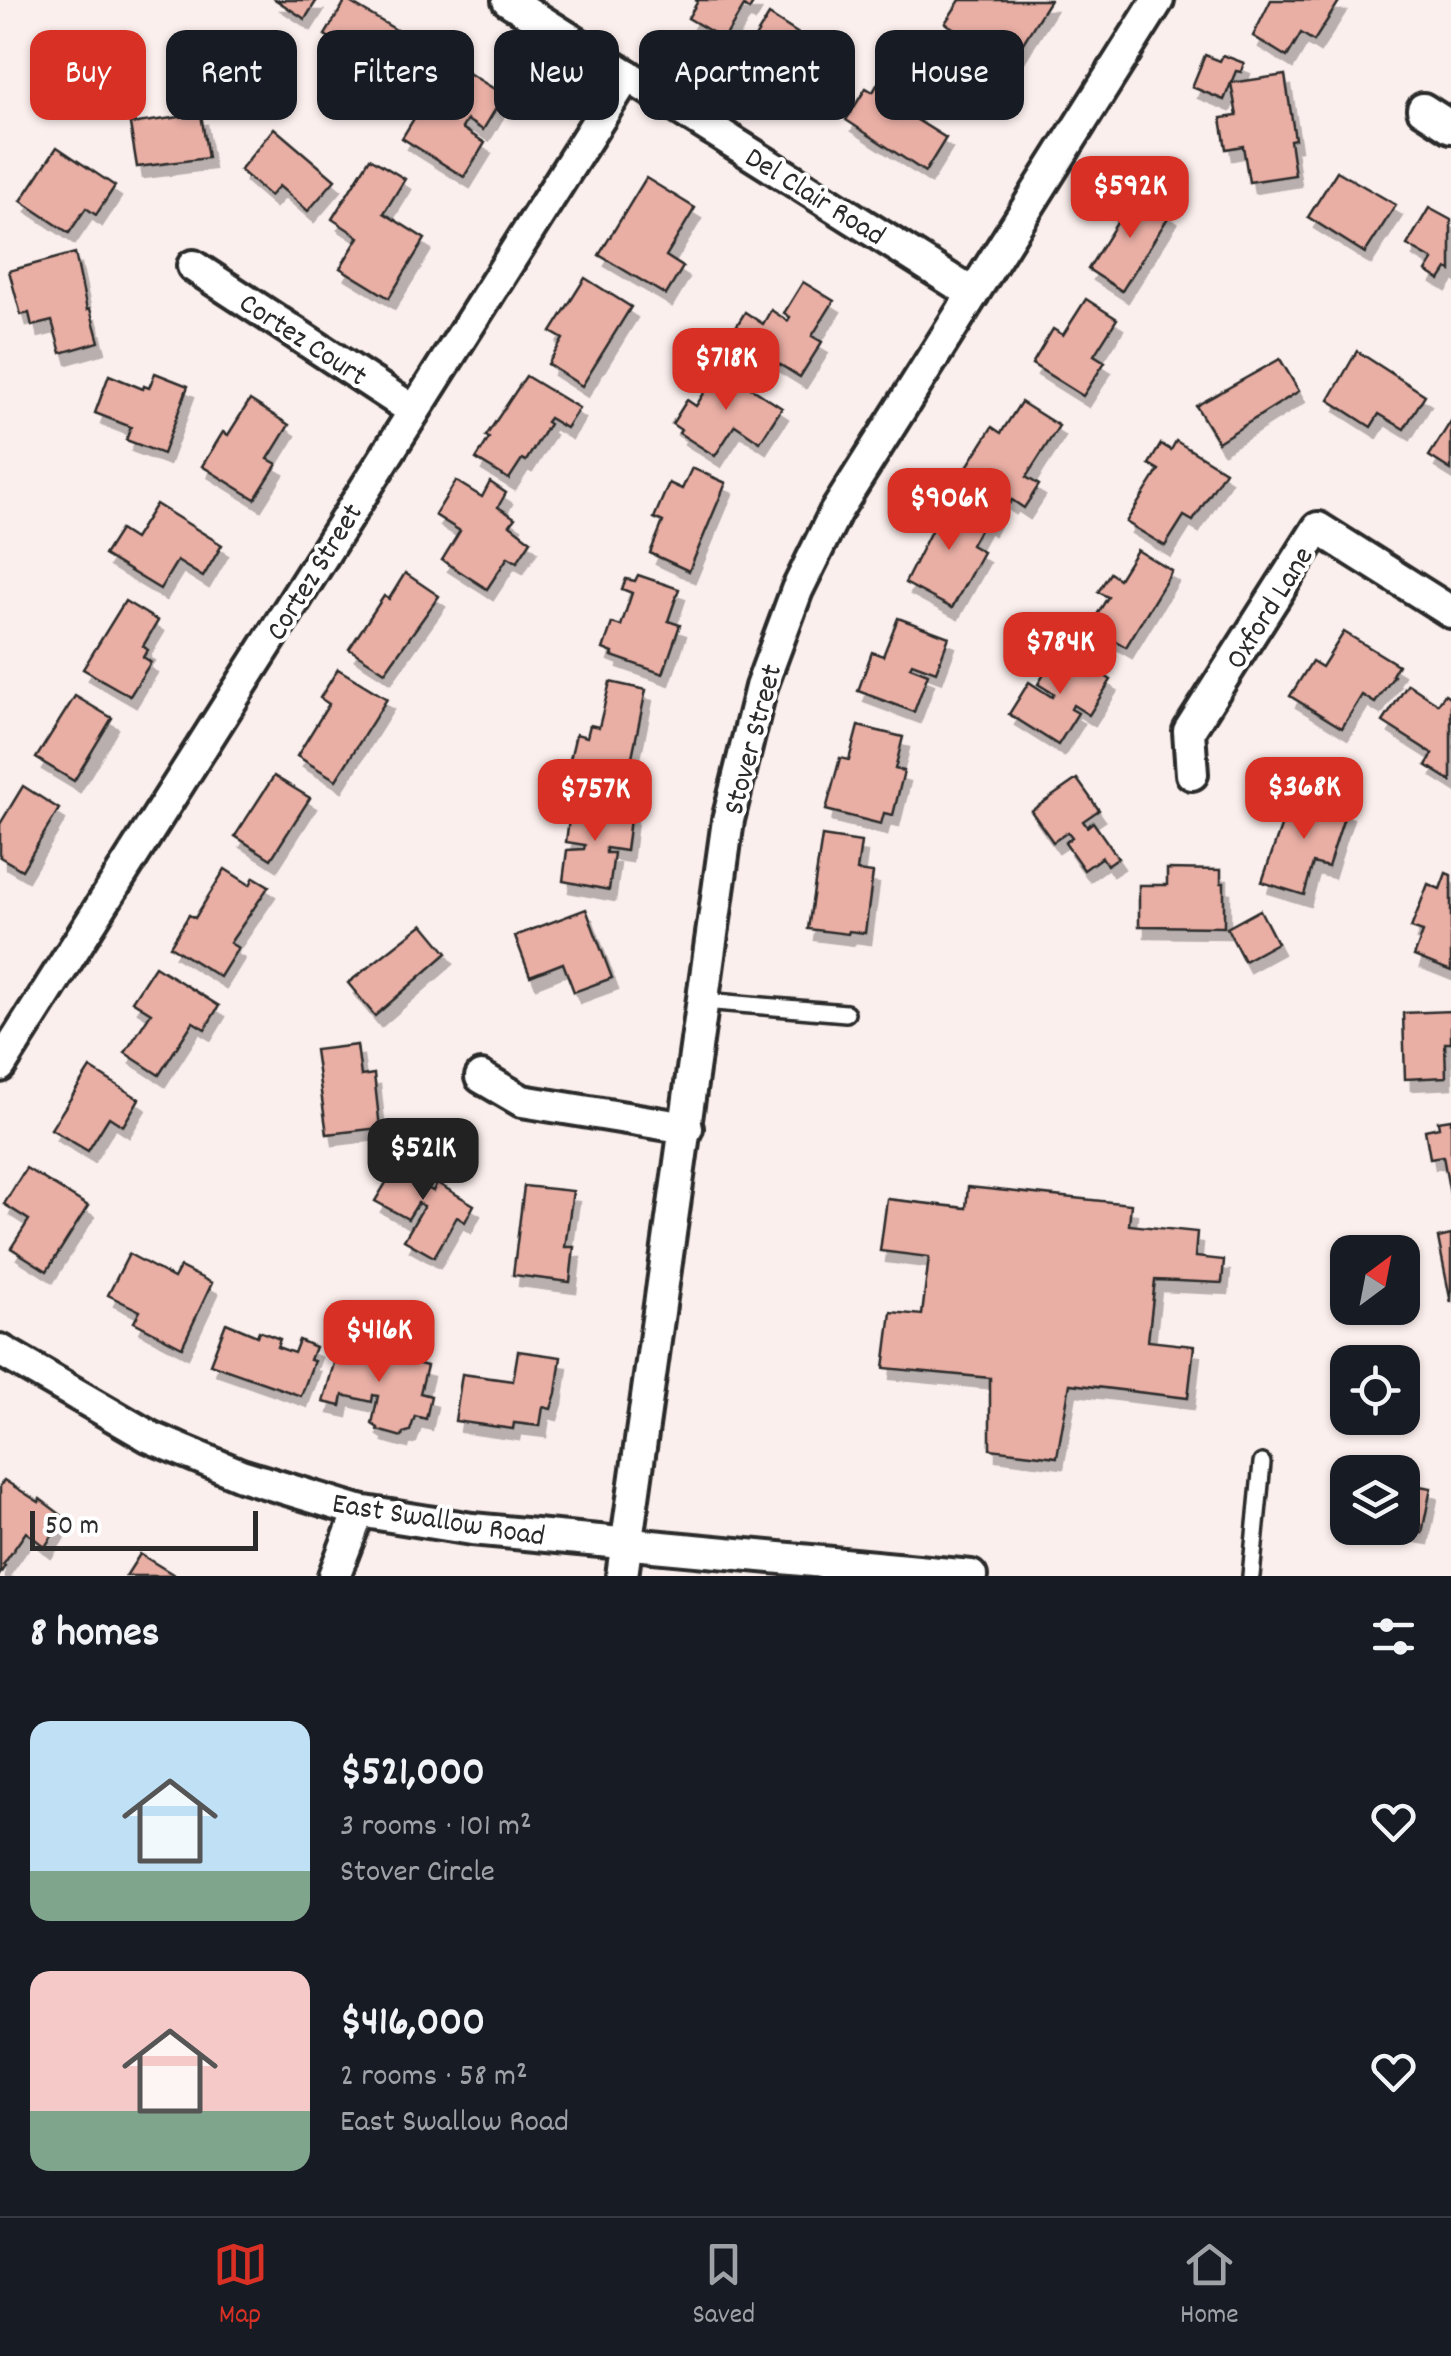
<!DOCTYPE html>
<meta charset="utf-8">
<style>
body{margin:0;font-family:Dekko,sans-serif;background:#242831;color:#f1f3f6;height:100vh;display:flex;flex-direction:column;font-size:38px;white-space:nowrap}
*{box-sizing:border-box;margin:0}
p{font-size:32px;color:#9ea1a6}
.icon{flex:none;width:55px;height:55px;fill:none;stroke:currentColor;stroke-width:2;stroke-linecap:round;stroke-linejoin:round}
.map{position:relative;height:1576px;overflow:hidden}
.sheet{display:flex;flex-direction:column;background:#171b24;flex:1}
.sheet>*{flex:none}
.guide{position:absolute;left:30px;top:30px;width:1392px;height:90px;display:flex;gap:20px}
.needle{width:65px;rotate:32deg}
.tools{position:absolute;left:1330px;top:1235px;display:grid;gap:20px}
.tools a{display:grid;place-items:center;width:90px;height:90px;border-radius:20px;background:#171b24;box-shadow:0 2px 8px #0004;font-size:50px}
.scale{position:absolute;left:30px;bottom:25px;width:228px;box-sizing:border-box;padding-left:10px;border:5px solid #2b2b2b;border-top:0;font-size:28px;line-height:35px;white-space:nowrap;color:#2b2b2b;-webkit-text-stroke:8px #fff;paint-order:stroke}
.price{position:absolute;translate:-50% -85px;padding:0 22px;border-radius:20px;background:#d93025;color:#fff;font-size:32px;line-height:65px;filter:drop-shadow(0 2px 5px #0008)}
.price::after{content:'';position:absolute;left:50%;top:60px;width:30px;height:22px;margin-left:-15px;background:inherit;clip-path:polygon(0 0,100% 0,50% 100%)}
.price.on{background:#222;color:#fff}
ul{padding:0;list-style:none}
li{display:flex;align-items:center;gap:30px;height:250px;padding:0 30px}
li span{display:grid;place-items:center;flex:none;width:280px;height:200px;border-radius:20px;color:#555}
li>.icon{margin-inline-start:auto}
span .icon{width:120px;height:120px;fill:#fffc;stroke-width:1}
li b{font-size:42px}
h2{display:flex;justify-content:space-between;align-items:center;height:120px;padding:0 30px;font-size:42px}
.chip{padding:0 35px;border-radius:20px;background:#171b24;box-shadow:0 2px 8px #0004;font-size:35px;line-height:90px}
.chip.on{background:#d93025;color:#fff}
.tabs{display:flex;justify-content:space-around;align-items:center;height:140px;border-top:2px solid #363941;background:#171b24;font-size:28px;color:#9ea1a6}
.tabs a{display:grid;justify-items:center;gap:5px}
.tabs .on{color:#d93025}
.map>svg:first-child{display:block}
.building{fill:#e9afa5;stroke:#2b2b2b;stroke-width:2.5;filter:url(#shadow)}
.lines{fill:none;stroke-linecap:round;stroke-linejoin:round}
.service-casing{stroke:#2b2b2b;stroke-width:22}
.minor-casing{stroke:#2b2b2b;stroke-width:38}
.service{stroke:#fff;stroke-width:15}
.minor{stroke:#fff;stroke-width:30}
.labels{text-anchor:middle;stroke-width:8;stroke-linejoin:round;paint-order:stroke}
.street-label{font-size:30px;fill:#2b2b2b;stroke:#fff}
</style>
<div class="map">
<svg width="1451" height="1576" viewBox="0 0 1451 1576">
<defs>
<filter id="shadow"><feDropShadow dx="6" dy="11" stdDeviation="0" flood-color="#0004"/></filter>
</defs>
<rect width="100%" height="100%" fill="#fbefed"/>
<filter id="ink" filterUnits="userSpaceOnUse"><feTurbulence type="fractalNoise" baseFrequency=".01" numOctaves="2"/><feDisplacementMap in="SourceGraphic" scale="20" xChannelSelector="R" yChannelSelector="G"/><feConvolveMatrix kernelMatrix="1 2 1 2 8 2 1 2 1" color-interpolation-filters="sRGB"/></filter>
<g filter="url(#ink)">
<!-- building -->
<g class="building">
<path d="M276 0H317L305 19Z"/>
<path d="M346 0 408 37 390 72 385 73 325 35Z"/>
<path d="M695 0H755L749 10 744 6 724 39 688 18 698 1Z"/>
<path d="M960 0H1050L1008 67 1003 63 1000 68 954 40 960 32 945 23Z"/>
<path d="M1271 0H1340L1314 41 1301 33 1287 57 1253 36Z"/>
<path d="M769 15 841 61 821 94 809 86 807 90 746 52Z"/>
<path d="M1205 55 1220 61 1223 55 1244 63 1241 72 1236 71 1224 100 1192 87Z"/>
<path d="M449 61 504 95 483 130 467 120 462 128 485 143 464 177 402 138Z"/>
<path d="M1285 75 1295 139 1290 140 1295 175 1249 182 1243 146 1226 149 1221 118 1237 116 1231 83Z"/>
<path d="M880 80 892 87 885 100 946 138 925 172 846 120 866 88 873 92Z"/>
<path d="M201 114 208 158 137 167 130 124Z"/>
<path d="M274 128 335 180 308 211 279 186 270 196 240 170Z"/>
<path d="M57 147 115 186 96 215 86 208 69 233 21 201Z"/>
<path d="M370 158 405 179 384 213 425 239 389 298 340 268 359 237 332 219Z"/>
<path d="M1337 171 1396 205 1365 253 1308 217Z"/>
<path d="M646 178 695 208 666 256 683 267 666 295 599 255Z"/>
<path d="M1137 191 1171 213 1122 291 1088 269Z"/>
<path d="M1429 208 1451 220V271L1447 269 1440 280 1426 271 1433 260 1407 245Z"/>
<path d="M75 253 87 310 90 309 99 342 61 353 52 321 32 326 29 313 21 315 9 271Z"/>
<path d="M585 278 631 307 582 386 548 364 563 339 551 332Z"/>
<path d="M803 282 834 301 812 336 822 342 800 377 737 338 740 334 734 330 745 312 763 324 771 310 788 321 790 317 784 313Z"/>
<path d="M1086 299 1117 319 1094 355 1105 362 1083 396 1032 364 1053 329 1063 335Z"/>
<path d="M1357 351 1425 395 1404 429 1379 414 1371 427 1329 400Z"/>
<path d="M1280 359 1299 391 1218 442 1196 406Z"/>
<path d="M720 368 782 408 760 442 735 425 715 456 679 433 681 430 672 424 687 400 696 406Z"/>
<path d="M155 373 188 386 163 454 126 440 131 427 95 413 109 375 143 389 144 386 149 388Z"/>
<path d="M526 376 579 408 566 428 549 418 546 422 549 424 526 461 522 459 509 479 476 459 489 438 486 436Z"/>
<path d="M250 400 289 425 268 459 277 464 255 499 202 466 223 432 228 435Z"/>
<path d="M1021 402 1059 426 1026 477 1039 485 1024 508 1012 500 1010 503 963 473 992 427 1001 433Z"/>
<path d="M1451 421V470L1429 456Z"/>
<path d="M1176 441 1225 471 1193 521 1184 516 1165 546 1126 522 1159 470 1149 464 1161 444 1171 450Z"/>
<path d="M692 468 726 483 689 571 650 553 663 522 654 518 669 483 682 489Z"/>
<path d="M456 481 482 497 490 482 506 493 498 507 515 518 510 525 531 541 517 562 508 557 487 589 442 560 460 531 435 515Z"/>
<path d="M948 497 981 515 985 508 994 513 988 524 984 521 971 545 983 552 952 608 905 583Z"/>
<path d="M156 504 222 545 203 577 177 561 160 589 104 555 120 530 134 539Z"/>
<path d="M1137 550 1172 571 1126 647 1090 626 1108 597 1098 592 1110 573 1119 579Z"/>
<path d="M405 573 439 596 385 672 349 649 384 596 389 599Z"/>
<path d="M638 575 679 589 668 621 680 625 663 674 612 656 613 653 603 649 612 623 621 626 632 593 622 589 626 579 635 581Z"/>
<path d="M125 601 158 621 143 646 148 650 143 657 151 662 130 696 83 669Z"/>
<path d="M898 618 949 637 936 672 912 663 910 667 928 674 914 712 858 691 872 652 883 656Z"/>
<path d="M1344 632 1398 665 1392 675 1394 676 1375 703 1362 695 1342 728 1290 696 1312 661 1322 667Z"/>
<path d="M1060 648 1111 680 1089 715 1073 705 1071 709 1078 713 1058 745 1009 714 1029 682 1052 697 1054 694 1038 684Z"/>
<path d="M338 669 387 699 336 780 297 756 329 704 320 698Z"/>
<path d="M610 682 646 690 627 781 568 768 576 734 587 737 590 725 599 727Z"/>
<path d="M1408 684 1438 704 1445 694 1451 698V781L1426 765 1433 754 1383 722Z"/>
<path d="M75 696 112 718 74 781 36 758Z"/>
<path d="M858 726 903 737 895 769 904 771 893 815 884 813 881 824 826 810 840 758 849 760Z"/>
<path d="M274 776 310 798 271 859 235 836Z"/>
<path d="M1077 779 1099 810 1083 821 1087 827 1093 822 1118 858 1107 865 1102 857 1084 870 1065 843 1072 837 1068 832 1053 842 1031 811Z"/>
<path d="M23 786 59 809 22 870 0 857V824Z"/>
<path d="M1293 791 1347 808 1328 867 1313 863 1304 895 1262 882Z"/>
<path d="M571 803 631 811 626 851 606 848V853H614L609 890 563 881 567 850 584 849 585 845 566 842Z"/>
<path d="M822 836 861 842 857 871 873 873 865 933 849 931 848 934 808 929Z"/>
<path d="M225 869 250 885 254 877 269 886 230 943 238 948 220 977 170 946 189 915 195 918Z"/>
<path d="M1167 869 1221 870V883H1224V927L1139 926V885H1167Z"/>
<path d="M1446 873 1451 875V971L1414 956 1423 932 1411 928 1428 884 1440 889Z"/>
<path d="M586 909 612 978 574 992 563 963 530 976 515 936Z"/>
<path d="M1260 910 1277 943 1244 961 1227 928Z"/>
<path d="M423 924 447 953 375 1016 348 983Z"/>
<path d="M155 966 219 1006 205 1029 193 1022 159 1075 125 1053 151 1013 132 1001Z"/>
<path d="M1451 1011V1043H1445L1446 1077 1405 1079 1403 1013Z"/>
<path d="M357 1045 361 1076 374 1074 380 1128 327 1134 315 1050Z"/>
<path d="M90 1068 139 1099 123 1126 109 1117 88 1151 51 1129Z"/>
<path d="M1451 1119V1200L1443 1156 1430 1158 1425 1130 1439 1127 1438 1121Z"/>
<path d="M405 1151 437 1170 427 1188 433 1191 437 1183 474 1205 465 1222 457 1217 434 1257 404 1240 424 1206 418 1203 408 1219 375 1201Z"/>
<path d="M26 1168 88 1206 47 1271 11 1248 29 1220 4 1204Z"/>
<path d="M524 1186 573 1191 565 1247H574L570 1282 513 1275Z"/>
<path d="M968 1187 1131 1204 1129 1225 1197 1232 1195 1257 1224 1260 1222 1283 1155 1280 1148 1341 1194 1346 1188 1398 1070 1384 1057 1457 990 1449V1378L884 1368 891 1312 922 1315 929 1257 880 1251 887 1199 966 1208Z"/>
<path d="M1451 1235V1303L1438 1238Z"/>
<path d="M129 1254 174 1278 180 1267 212 1283 182 1347 134 1322 140 1311 108 1295Z"/>
<path d="M226 1323 257 1336 259 1331 280 1339 277 1347 294 1353 299 1340 315 1347 310 1360 314 1361 301 1396 210 1364Z"/>
<path d="M352 1337 377 1343 376 1350 384 1352V1355L427 1366 420 1393 431 1396 426 1419 415 1416 410 1431 403 1433 402 1437 377 1430 378 1428 372 1424 378 1396 373 1395 372 1402 343 1395 341 1406 323 1402 340 1342 350 1344Z"/>
<path d="M518 1351 561 1357 556 1393 551 1409 543 1407 540 1426 514 1423 513 1429 455 1421 462 1374 513 1381Z"/>
<path d="M1344 1472H1349L1348 1519 1336 1516Z"/>
<path d="M4 1480 39 1502 40 1499 64 1517 45 1547 26 1532 3 1565 5 1566 0 1574V1486Z"/>
<path d="M1402 1483 1431 1488 1422 1533 1393 1528H1402Z"/>
<path d="M140 1554 176 1576H126Z"/>
</g>
<g class="lines">
<!-- service casing -->
<g class="service-casing">
<g id="service">
<path d="M703 1001 846 1013"/>
<path d="M1251 1576 1262 1463"/>
</g>
</g>
<!-- minor casing -->
<g class="minor-casing">
<g id="minor">
<path d="M508 0 973 294"/>
<path d="M1423 109 1451 127"/>
<path d="M193 266 414 411"/>
<path d="M1192 774 1189 731 1318 528 1451 612"/>
<path d="M0 1066 627 75"/>
<path d="M481 1077 522 1101 687 1128"/>
<path d="M0 1350 150 1437 241 1475 359 1511 472 1529 971 1576"/>
<path d="M334 1576 359 1511"/>
<path d="M622 1576 728 820 761 687 797 590 835 513 1158 0"/>
</g>
</g>
<!-- service -->
<use href="#service" class="service"/>
<!-- minor -->
<use href="#minor" class="minor"/>
</g>
</g>
<g class="labels">
<!-- street labels -->
<g class="street-label">
<text transform="translate(816 195) rotate(32)" y="10">Del Clair Road</text>
<text transform="translate(304 338) rotate(33)" y="10">Cortez Court</text>
<text transform="translate(313 571) rotate(-58)" y="10">Cortez Street</text>
<text transform="translate(1268 607) rotate(-58)" y="10">Oxford Lane</text>
<text transform="translate(751 739) rotate(-75)" y="10">Stover Street</text>
<text transform="translate(439 1518) rotate(9)" y="10">East Swallow Road</text>
</g>
</g>
</svg>
<div class="tools">
<a><svg class="needle" viewBox="-14 -14 28 28"><path d="M0-13l5 13h-10z" fill="#e53935"/><path d="M0 13l5-13h-10z" fill="#9ea1a6"/></svg></a>
<a><svg class="icon" aria-label="locate" viewBox="0 0 24 24"><circle cx="12" cy="12" r="6"/><path d="M12 2v4M12 18v4M2 12h4M18 12h4"/></svg></a>
<a><svg class="icon" aria-label="layers" viewBox="0 0 24 24"><path d="M12 4l9 5-9 5-9-5zM3 14l9 5 9-5"/></svg></a>
</div>
<div class="scale">50 m</div>
<b class="price" style="left:1130px;top:241px">$592K</b>
<b class="price" style="left:726px;top:413px">$718K</b>
<b class="price" style="left:949px;top:553px">$906K</b>
<b class="price" style="left:1060px;top:697px">$784K</b>
<b class="price" style="left:1304px;top:842px">$368K</b>
<b class="price" style="left:595px;top:844px">$757K</b>
<b class="price on" style="left:423px;top:1203px">$521K</b>
<b class="price" style="left:379px;top:1385px">$416K</b>
<div class="guide">
<a class="chip on">Buy</a>
<a class="chip">Rent</a>
<a class="chip">Filters</a>
<a class="chip">New</a>
<a class="chip">Apartment</a>
<a class="chip">House</a>
</div>
</div>
<section class="sheet">
<h2>8 homes<svg class="icon" aria-label="filters" viewBox="0 0 24 24"><path d="M4 7h16M4 17h16"/><circle cx="9" cy="7" r="2"/><circle cx="15" cy="17" r="2"/></svg></h2>
<ul>
<li><span style="background:linear-gradient(#bfe0f5 75%,#7fa58c 0)"><svg class="icon" aria-label="home" viewBox="0 0 24 24"><path d="M3 11l9-7 9 7M6 9v11h12V9"/></svg></span><div><b>$521,000</b><p>3 rooms · 101 m²</p><p>Stover Circle</p></div><svg class="icon" aria-label="heart" viewBox="0 0 24 24"><path d="M12 20l-8-8c-3-5 5-10 8-4 3-6 11-1 8 4z"/></svg></li>
<li><span style="background:linear-gradient(#f6c9c9 70%,#7fa58c 0)"><svg class="icon" aria-label="home" viewBox="0 0 24 24"><path d="M3 11l9-7 9 7M6 9v11h12V9"/></svg></span><div><b>$416,000</b><p>2 rooms · 58 m²</p><p>East Swallow Road</p></div><svg class="icon" aria-label="heart" viewBox="0 0 24 24"><path d="M12 20l-8-8c-3-5 5-10 8-4 3-6 11-1 8 4z"/></svg></li>
</ul>
</section>
<nav class="tabs">
<a class="on"><svg class="icon" aria-label="map" viewBox="0 0 24 24"><path d="M3 6l6-2 6 2 6-2v14l-6 2-6-2-6 2zM9 4v14M15 6v14"/></svg>Map</a>
<a><svg class="icon" aria-label="saved" viewBox="0 0 24 24"><path d="M7 4h10v16l-5-4-5 4z"/></svg>Saved</a>
<a><svg class="icon" aria-label="home" viewBox="0 0 24 24"><path d="M3 11l9-7 9 7M6 9v11h12V9"/></svg>Home</a>
</nav>
